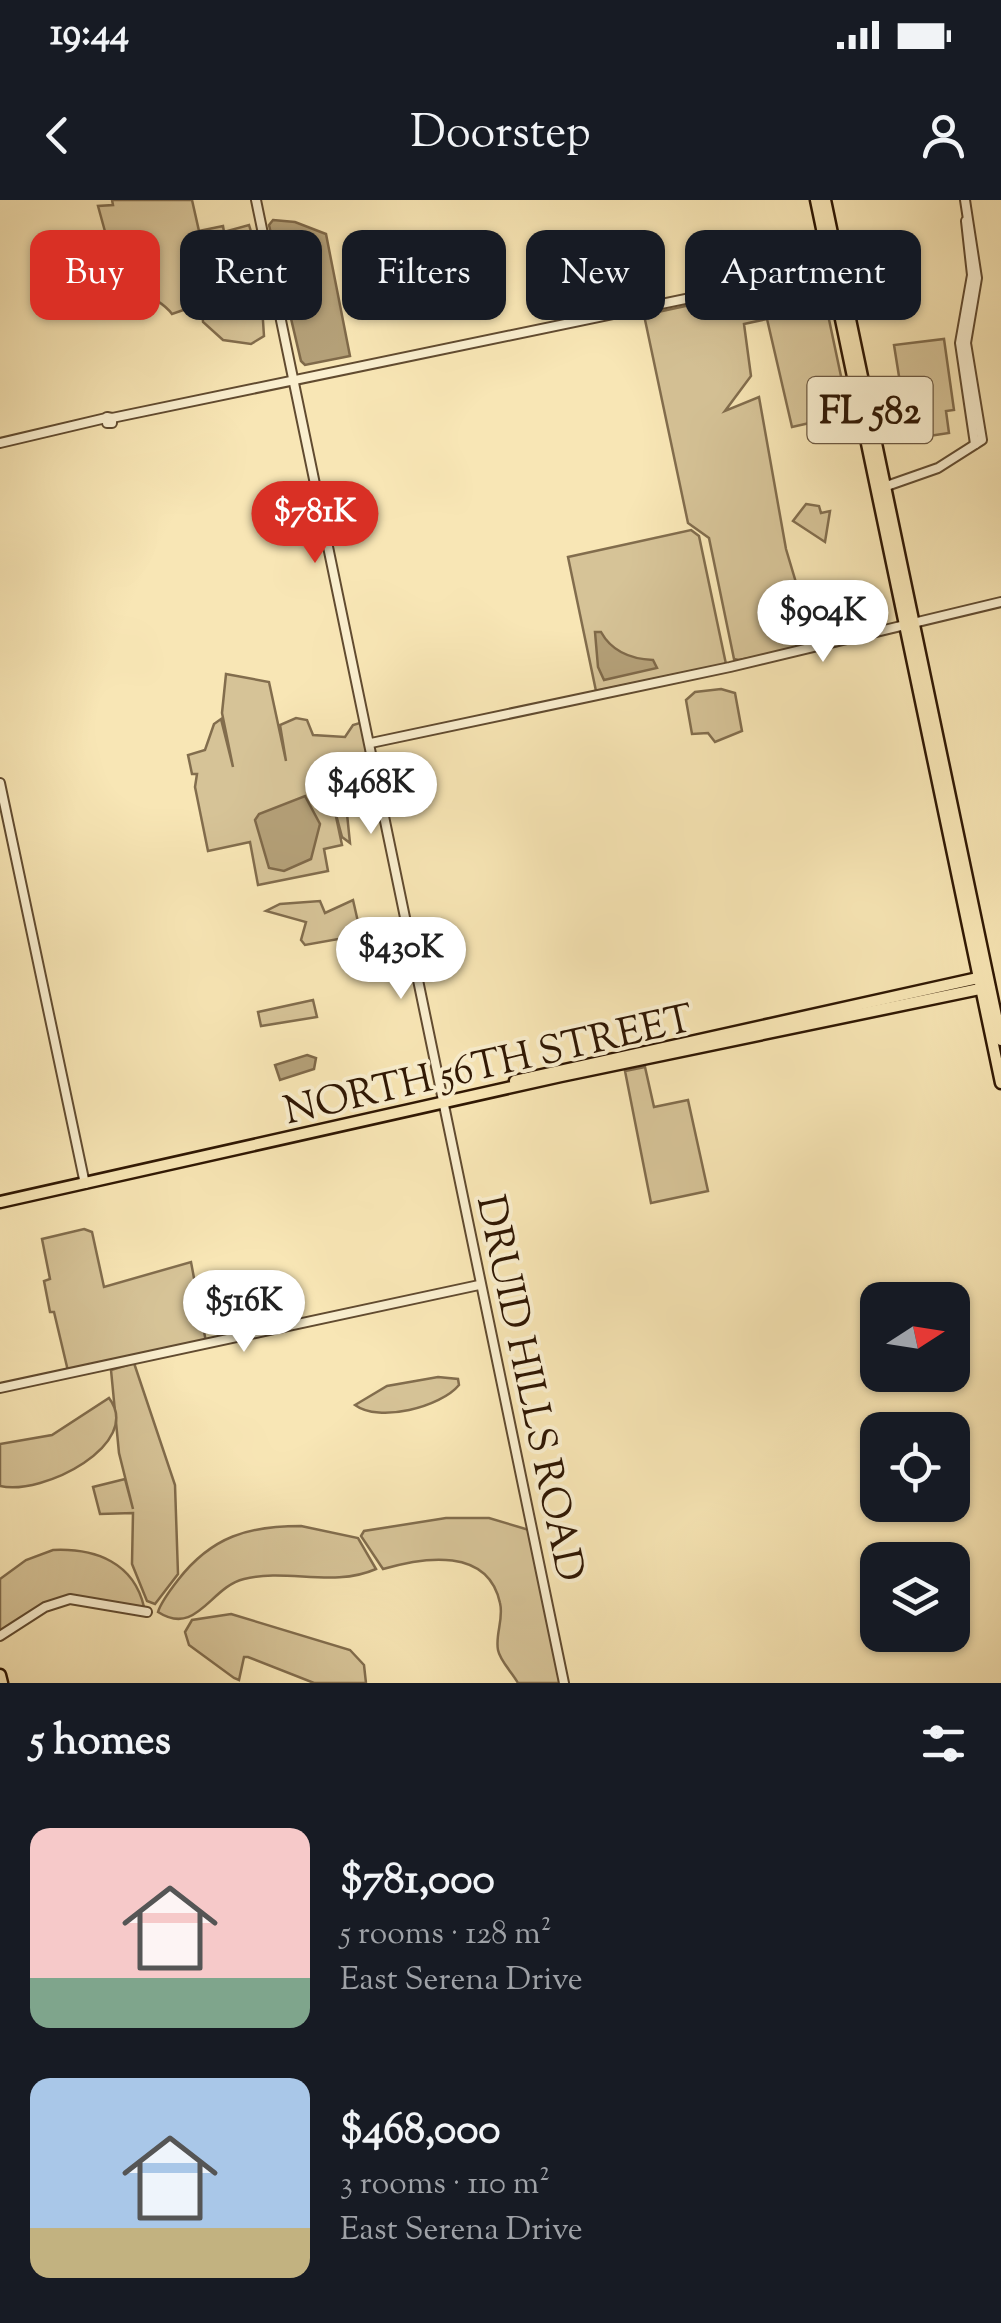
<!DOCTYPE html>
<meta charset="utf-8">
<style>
body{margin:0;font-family:"Sorts Mill Goudy",serif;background:#20242c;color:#f1f3f6;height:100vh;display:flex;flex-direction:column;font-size:38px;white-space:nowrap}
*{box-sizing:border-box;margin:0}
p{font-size:32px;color:#9ea1a6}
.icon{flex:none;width:55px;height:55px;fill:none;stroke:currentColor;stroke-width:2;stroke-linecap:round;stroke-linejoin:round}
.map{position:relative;height:1483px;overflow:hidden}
.side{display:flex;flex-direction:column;background:#171b24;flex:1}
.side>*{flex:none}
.hud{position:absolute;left:30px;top:30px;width:942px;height:90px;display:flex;gap:20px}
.needle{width:65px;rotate:78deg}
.tools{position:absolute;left:860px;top:1082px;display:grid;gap:20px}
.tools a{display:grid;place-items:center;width:110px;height:110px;border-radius:20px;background:#171b24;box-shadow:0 2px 8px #0004;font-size:50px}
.price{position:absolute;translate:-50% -85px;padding:0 22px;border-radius:35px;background:#fff;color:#222;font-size:32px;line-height:65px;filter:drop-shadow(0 2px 5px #0008)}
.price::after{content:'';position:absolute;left:50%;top:60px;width:30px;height:22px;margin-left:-15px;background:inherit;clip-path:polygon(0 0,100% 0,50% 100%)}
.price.active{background:#d93025;color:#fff}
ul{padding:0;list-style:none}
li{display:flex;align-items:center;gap:30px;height:250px;padding:0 30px}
li span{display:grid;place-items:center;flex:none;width:280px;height:200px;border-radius:20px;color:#555}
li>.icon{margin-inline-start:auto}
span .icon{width:120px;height:120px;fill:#fffc;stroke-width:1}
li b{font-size:42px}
h2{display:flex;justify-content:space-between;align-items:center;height:120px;padding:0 30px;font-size:42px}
.pill{padding:0 35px;border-radius:20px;background:#171b24;box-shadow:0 2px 8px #0004;font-size:35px;line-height:90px}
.pill.active{background:#d93025;color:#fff}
.status{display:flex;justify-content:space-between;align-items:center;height:70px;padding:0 50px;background:#171b24;direction:ltr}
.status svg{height:28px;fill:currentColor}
header{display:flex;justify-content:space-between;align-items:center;height:130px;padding:0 30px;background:#171b24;font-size:45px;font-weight:600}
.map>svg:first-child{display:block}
.green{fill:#d6c397;stroke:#826d4d;stroke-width:2.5}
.water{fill:#b4a078;stroke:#7f6949;stroke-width:2.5}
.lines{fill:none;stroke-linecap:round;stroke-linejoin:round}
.tertiary-casing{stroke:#614b30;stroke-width:12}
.primary-casing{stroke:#2f1703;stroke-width:15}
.tertiary{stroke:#faefcf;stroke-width:8}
.primary{stroke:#f8e6b5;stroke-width:10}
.rail{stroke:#2f1703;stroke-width:2.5;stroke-dasharray:18 18;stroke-linecap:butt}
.labels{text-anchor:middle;stroke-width:8;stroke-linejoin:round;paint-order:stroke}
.shield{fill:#faefcf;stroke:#6c5840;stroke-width:2.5}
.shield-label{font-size:38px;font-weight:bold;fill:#2f1703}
.street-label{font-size:40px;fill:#2f1703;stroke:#faefcf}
</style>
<div class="status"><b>19:44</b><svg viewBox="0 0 49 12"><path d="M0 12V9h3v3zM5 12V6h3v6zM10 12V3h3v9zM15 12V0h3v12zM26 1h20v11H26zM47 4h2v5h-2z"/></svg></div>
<header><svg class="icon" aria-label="back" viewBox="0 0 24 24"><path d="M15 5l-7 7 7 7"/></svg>Doorstep<svg class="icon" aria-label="person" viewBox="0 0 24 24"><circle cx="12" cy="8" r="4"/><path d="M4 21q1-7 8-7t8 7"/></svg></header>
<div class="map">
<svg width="1001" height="1483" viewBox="0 0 1001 1483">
<rect width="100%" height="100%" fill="#f8e6b5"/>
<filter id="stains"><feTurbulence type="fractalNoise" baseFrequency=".002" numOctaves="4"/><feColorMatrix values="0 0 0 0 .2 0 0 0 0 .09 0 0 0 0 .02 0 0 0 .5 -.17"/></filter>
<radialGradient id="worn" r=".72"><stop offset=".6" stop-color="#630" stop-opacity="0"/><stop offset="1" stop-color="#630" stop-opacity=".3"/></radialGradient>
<!-- green -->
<g class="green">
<path d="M112 0H192L199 31 223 26 224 32 249 25 266 80 261 91 264 136 251 144 223 140 203 122 201 94 196 92 192 107 172 114C152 87 100 89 104 47L109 46 98 6 113 5Z"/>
<path d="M820 77 849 214 792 227 767 119 744 124 751 176 725 211 759 197 786 349 800 396 787 404 797 449 739 460 734 459 709 338 688 323 644 115Z"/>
<path d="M944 139 954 210 946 211 949 233 909 239 894 145Z"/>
<path d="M806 304 819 306 821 313 830 311 825 342 793 321Z"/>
<path d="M691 330 699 336 726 464 596 491 568 357Z"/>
<path d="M226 474 269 482 286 561 280 525 296 518 307 520 313 535 345 537 353 525 363 522 380 596 346 604 350 643 342 637 334 607 342 645 324 649 328 671 258 685 250 642 208 651 195 587 197 574H192L188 555 205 550 214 524 221 519 233 567 222 513Z"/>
<path d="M721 489 735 493 742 531 715 542 708 533 692 534 686 500 695 492Z"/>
<path d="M353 700 361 735 305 745 301 740 306 722 266 711 280 704 320 701 325 713Z"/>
<path d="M443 734 448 758 416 764 412 741Z"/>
<path d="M313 800 317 817 261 826 258 812Z"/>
<path d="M645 867 654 907 688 900 708 991 651 1003 625 871Z"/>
<path d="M84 1029 92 1032 104 1087 191 1062 206 1142 68 1171 54 1112H50L44 1081 50 1079 42 1039Z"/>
<path d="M134 1163 175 1285 178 1374 155 1404 147 1401 132 1364 133 1313 100 1314 93 1287 125 1279 133 1309 119 1253 111 1170Z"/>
<path d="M438 1177 458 1179 459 1185C441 1207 379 1223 355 1205L387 1186Z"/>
<path d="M109 1198C144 1244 43 1296 0 1286V1244L52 1235Z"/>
<path d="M446 1318H489L529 1330 562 1483H518C512 1472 500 1461 498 1450 495 1434 504 1419 500 1403 488 1347 424 1357 383 1369L361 1336 364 1331Z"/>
<path d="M301 1326 358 1338 376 1369C333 1388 287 1368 244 1379 210 1387 197 1437 158 1412 161 1402 171 1389 178 1380 212 1336 249 1326 301 1326Z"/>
<path d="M53 1350C96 1348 134 1363 144 1407L71 1397 0 1433V1379L26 1360Z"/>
<path d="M231 1414 350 1450 364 1465 366 1483H314L248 1457H244L239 1480 234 1478 189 1445 185 1432 192 1420Z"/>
</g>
<!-- water -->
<g class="water">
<path d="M273 20 295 22 326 34 350 156 305 165 301 161 269 25Z"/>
<path d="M595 432H601C612 452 631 459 653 460L657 468 604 480 598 467Z"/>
<path d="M305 596 320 624 311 659 284 671 269 668 255 620 259 614Z"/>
<path d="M307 855 316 858 314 869 280 880 275 865Z"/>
</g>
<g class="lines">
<!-- tertiary casing -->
<g class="tertiary-casing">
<g id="tertiary">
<path d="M256 0 564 1483"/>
<path d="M966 21 972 75 960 143 975 244"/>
<path d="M107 217 112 218V223H107Z"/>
<path d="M112 218 830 69"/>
<path d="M0 243 106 218"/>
<path d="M881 288 938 268 982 240 966 143 977 78 965 0"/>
<path d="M371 543 730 467 1001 402"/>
<path d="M0 583 85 984"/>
<path d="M0 1188 479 1085"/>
<path d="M0 1436 45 1407 70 1399 147 1412"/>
</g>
</g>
<!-- primary casing -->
<g class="primary-casing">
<g id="primary">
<path d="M816 0 1001 883"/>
<path d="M825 0 1001 840"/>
<path d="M515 881 987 776"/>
<path d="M0 1002 561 876 989 787"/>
<path d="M0 1475 2 1483"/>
</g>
</g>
<!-- tertiary -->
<use href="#tertiary" class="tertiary"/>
<!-- primary -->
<use href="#primary" class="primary"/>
<!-- rail -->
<path class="rail" d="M137 49 168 54"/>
</g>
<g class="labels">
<!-- shield labels -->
<rect class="shield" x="807.5" y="177" width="125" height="66" rx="8"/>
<g class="shield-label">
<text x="870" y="223">FL 582</text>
</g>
<!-- street labels -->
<g class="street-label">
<text transform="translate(488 863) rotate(-13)" y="14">NORTH 56TH STREET</text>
<text transform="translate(532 1188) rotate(78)" y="14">DRUID HILLS ROAD</text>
</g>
</g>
<rect width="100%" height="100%" filter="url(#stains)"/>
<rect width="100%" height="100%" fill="url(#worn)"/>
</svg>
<div class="tools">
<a><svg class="needle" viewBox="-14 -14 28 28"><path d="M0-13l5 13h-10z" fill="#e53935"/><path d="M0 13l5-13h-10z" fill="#9ea1a6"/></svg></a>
<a><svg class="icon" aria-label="locate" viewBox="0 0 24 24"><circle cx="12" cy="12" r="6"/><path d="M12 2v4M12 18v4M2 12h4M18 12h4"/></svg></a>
<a><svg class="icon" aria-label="layers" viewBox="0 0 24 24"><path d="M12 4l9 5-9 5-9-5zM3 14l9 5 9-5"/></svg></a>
</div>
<b class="price active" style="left:315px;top:366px">$781K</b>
<b class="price" style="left:823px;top:465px">$904K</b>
<b class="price" style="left:371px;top:637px">$468K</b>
<b class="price" style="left:401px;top:802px">$430K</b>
<b class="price" style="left:244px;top:1155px">$516K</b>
<div class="hud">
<a class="pill active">Buy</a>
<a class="pill">Rent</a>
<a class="pill">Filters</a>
<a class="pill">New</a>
<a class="pill">Apartment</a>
</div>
</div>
<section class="side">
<h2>5 homes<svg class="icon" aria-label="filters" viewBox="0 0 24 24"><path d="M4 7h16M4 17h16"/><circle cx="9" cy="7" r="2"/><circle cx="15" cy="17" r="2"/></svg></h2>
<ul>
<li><span style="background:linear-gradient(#f6c9c9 75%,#7fa58c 0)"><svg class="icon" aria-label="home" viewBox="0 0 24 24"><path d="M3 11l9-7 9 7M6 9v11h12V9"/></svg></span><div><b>$781,000</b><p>5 rooms · 128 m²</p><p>East Serena Drive</p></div></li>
<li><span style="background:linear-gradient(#a9c7e8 75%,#c2b280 0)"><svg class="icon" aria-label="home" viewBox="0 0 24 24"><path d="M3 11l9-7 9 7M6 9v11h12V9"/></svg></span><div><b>$468,000</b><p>3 rooms · 110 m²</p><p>East Serena Drive</p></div></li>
</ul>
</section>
